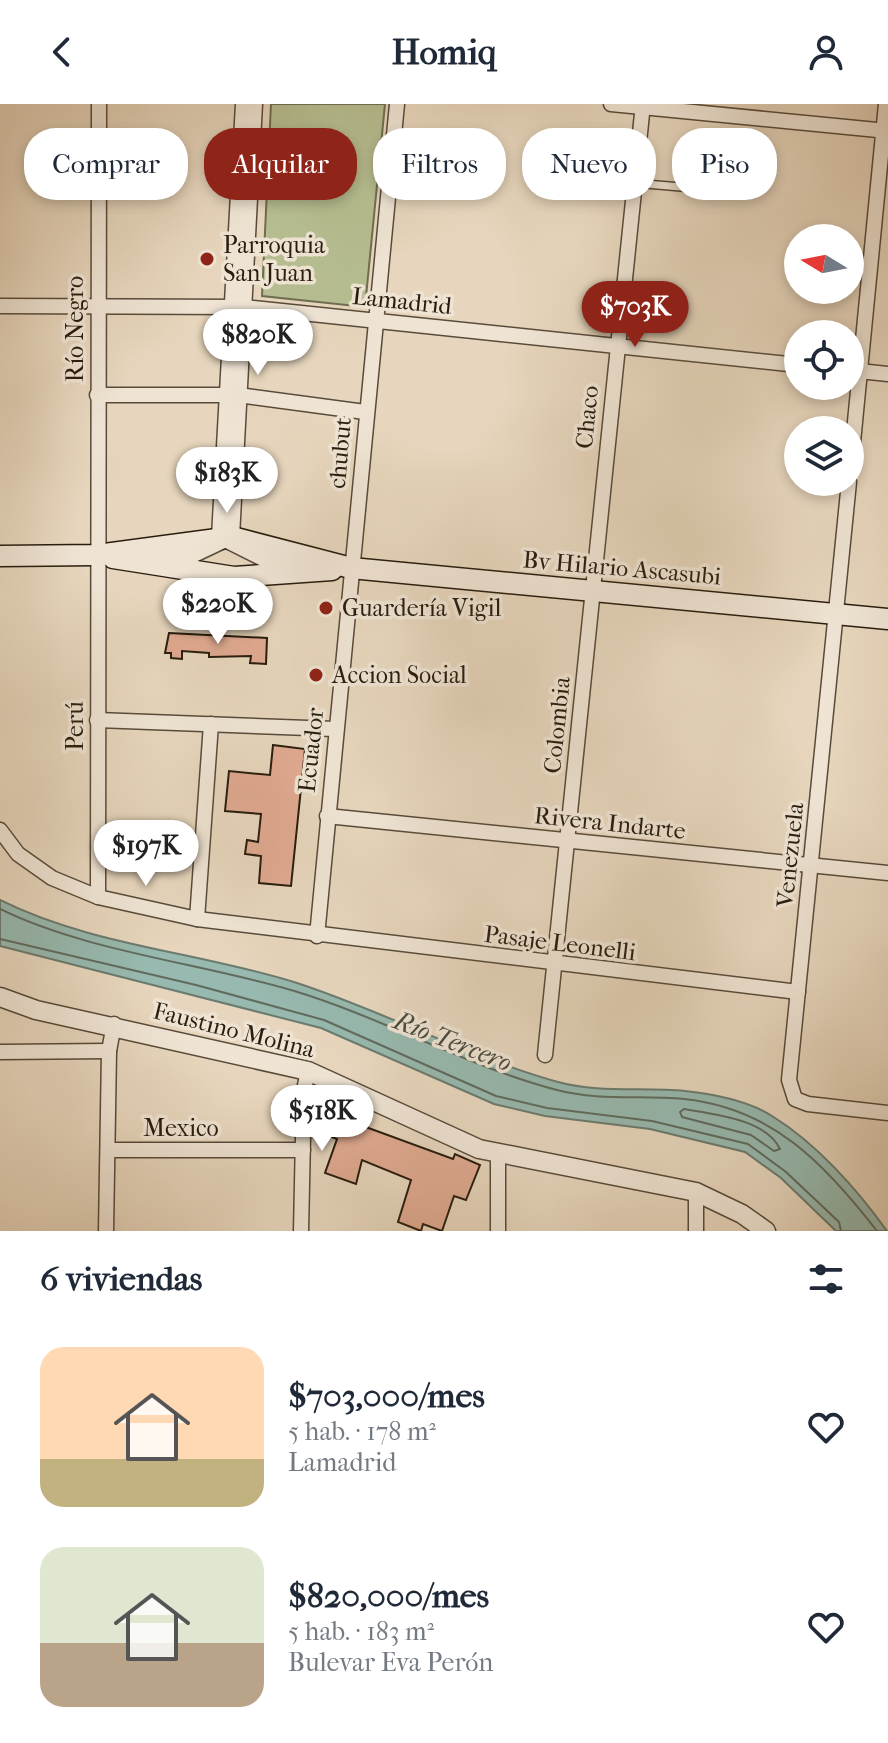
<!DOCTYPE html>
<html lang="es">
<meta charset="utf-8">
<style>
body{margin:0;font-family:"IM FELL French Canon",serif;background:#f2f2f3;color:#1f2937;height:100vh;display:flex;flex-direction:column;font-size:30px;white-space:nowrap}
*{box-sizing:border-box;margin:0}
p{font-size:26px;color:#747a83}
.icon{flex:none;width:44px;height:44px;fill:none;stroke:currentColor;stroke-width:2;stroke-linecap:round;stroke-linejoin:round}
.map{position:relative;height:1127px;overflow:hidden}
.panel{display:flex;flex-direction:column;background:#fff;flex:1}
.panel>*{flex:none}
.hud{position:absolute;left:24px;top:24px;width:840px;height:72px;display:flex;gap:16px}
.needle{width:52px;rotate:280deg}
.tools{position:absolute;left:784px;top:120px;display:grid;gap:16px}
.tools a{display:grid;place-items:center;width:80px;height:80px;border-radius:50%;background:#fff;box-shadow:0 4px 12px #0003;font-size:40px}
.price{position:absolute;translate:-50% -68px;padding:0 18px;border-radius:28px;background:#fff;color:#222;font-size:26px;line-height:52px;filter:drop-shadow(0 2px 4px #0008)}
.price::after{content:'';position:absolute;left:50%;top:48px;width:24px;height:18px;margin-left:-12px;background:inherit;clip-path:polygon(0 0,100% 0,50% 100%)}
.price.current{background:#8f2418;color:#fff}
ul{padding:0;list-style:none}
li{display:flex;align-items:center;gap:24px;height:200px;padding:0 40px}
li span{display:grid;place-items:center;flex:none;width:224px;height:160px;border-radius:24px;color:#555}
li>.icon{margin-inline-start:auto}
span .icon{width:96px;height:96px;fill:#fffc;stroke-width:1}
li b{font-size:34px}
h2{display:flex;justify-content:space-between;align-items:center;height:96px;padding:0 40px;font-size:34px}
.chip{padding:0 28px;border-radius:32px;background:#fff;box-shadow:0 4px 12px #0003;font-size:28px;line-height:72px}
.chip.current{background:#8f2418;color:#fff}
header{display:flex;justify-content:space-between;align-items:center;height:104px;padding:0 40px;background:#fff;font-size:36px;font-weight:800}
.map>svg:first-child{display:block}
.green{fill:#b6be91;stroke:#6f6e50;stroke-width:2}
.water{fill:#97b9af;stroke:#6b7b6f;stroke-width:2}
.lines{fill:none;stroke-linecap:round;stroke-linejoin:round}
.shore{stroke:#606b5e;stroke-width:2}
.building{fill:#e0aa91;stroke:#281d0e;stroke-width:2}
.service-casing{stroke:#584b3a;stroke-width:10}
.minor-casing{stroke:#584b3a;stroke-width:17}
.tertiary-casing{stroke:#584b3a;stroke-width:21}
.secondary-casing{stroke:#281d0e;stroke-width:23}
.service{stroke:#efe4d4;stroke-width:7}
.minor{stroke:#efe4d4;stroke-width:14}
.tertiary{stroke:#efe4d4;stroke-width:18}
.secondary{stroke:#efe4d4;stroke-width:20}
.poi-dot{fill:#8f2418;stroke:#efe4d4;stroke-width:3}
.labels{text-anchor:middle;stroke-width:7;stroke-linejoin:round;paint-order:stroke}
.poi-label{font-size:24px;fill:#281d0e;stroke:#efe4d4;text-anchor:start}
.street-label{font-size:24px;fill:#281d0e;stroke:#efe4d4}
.water-label{font-size:26px;font-style:italic;fill:#494c3e;stroke:#efe4d4}
</style>
<header><svg class="icon" aria-label="back" viewBox="0 0 24 24"><path d="M15 5l-7 7 7 7"/></svg>Homiq<svg class="icon" aria-label="person" viewBox="0 0 24 24"><circle cx="12" cy="8" r="4"/><path d="M4 21q1-7 8-7t8 7"/></svg></header>
<div class="map">
<svg width="888" height="1127" viewBox="0 0 888 1127">
<rect width="100%" height="100%" fill="#e7d6bd"/>
<filter id="stains"><feTurbulence type="fractalNoise" baseFrequency=".0025" numOctaves="4"/><feColorMatrix values="0 0 0 0 .2 0 0 0 0 .09 0 0 0 0 .02 0 0 0 .5 -.17"/></filter>
<radialGradient id="worn" r=".72"><stop offset=".6" stop-color="#630" stop-opacity="0"/><stop offset="1" stop-color="#630" stop-opacity=".3"/></radialGradient>
<!-- green -->
<path class="green" d="M271 0H385L365 203 262 192Z"/>
<!-- water -->
<path class="water" d="M0 796C92 842 200 848 297 879 386 908 468 953 558 978 598 989 643 983 685 987 713 990 747 996 772 1012 816 1039 857 1085 887 1127H836L781 1074 745 1048 650 1025 545 1012 494 1000 321 924 0 842Z"/>
<g class="lines">
<!-- shore -->
<g class="shore">
<path d="M0 805C85 847 199 859 291 886 382 913 465 962 557 986 598 997 642 991 684 995 772 1004 825 1060 877 1127"/>
<path d="M0 835 196 881 324 916 496 992 547 1004 652 1017 748 1040 786 1068 839 1118 841 1127"/>
<path d="M684 1005C713 1010 766 1015 780 1045L774 1047 751 1031 682 1013 680 1008Z"/>
</g>
</g>
<!-- building -->
<g class="building">
<path d="M169 529 267 534 266 560 250 559 251 552 209 553V549L182 547V555L171 554V549H165Z"/>
<path d="M273 641 305 645 291 782 259 779 261 752 245 750 247 736 258 738 261 710 225 707 229 667 270 671Z"/>
<path d="M333 1011 453 1055 455 1050 480 1061 466 1096 454 1092 442 1127 423 1120 421 1127 398 1118 411 1076 362 1056 356 1080 325 1069 337 1035 324 1030Z"/>
</g>
<g class="lines">
<!-- service casing -->
<g class="service-casing">
<path id="service" d="M634 79 751 89"/>
</g>
<!-- minor casing -->
<g class="minor-casing">
<g id="minor">
<path d="M243 0 219 433 263 455 294 466"/>
<path d="M611 0 888 27"/>
<path d="M0 202 244 203 798 261"/>
<path d="M850 266 888 270"/>
<path d="M97 291H238L365 308"/>
<path d="M850 369 886 0"/>
<path d="M849 378 789 976 795 995 808 1000 888 1009"/>
<path d="M163 458 194 451 232 433 255 0"/>
<path d="M97 616 335 625"/>
<path d="M327 712 888 769"/>
<path d="M0 726 18 750 52 774 98 793 197 815 798 888"/>
<path d="M98 793 99 0"/>
<path d="M197 815 211 620"/>
<path d="M317 832 397 0"/>
<path d="M0 948 109 947"/>
<path d="M545 951 643 0"/>
<path d="M108 1046H303"/>
<path d="M106 1127 109 947 114 920"/>
<path d="M301 1127 304 986 308 967"/>
<path d="M498 1127V1051"/>
<path d="M696 1127V1088"/>
</g>
</g>
<!-- tertiary casing -->
<g class="tertiary-casing">
<path id="tertiary" d="M0 893 36 906 308 967 479 1045 696 1088 742 1110 766 1127"/>
</g>
<!-- secondary casing -->
<g class="secondary-casing">
<g id="secondary">
<path d="M0 452 97 451 232 433 351 464 888 515"/>
<path d="M113 454 234 473 332 466"/>
</g>
</g>
<!-- service -->
<use href="#service" class="service"/>
<!-- minor -->
<use href="#minor" class="minor"/>
<!-- tertiary -->
<use href="#tertiary" class="tertiary"/>
<!-- secondary -->
<use href="#secondary" class="secondary"/>
</g>
<!-- markers -->
<g class="poi-dot">
<circle cx="207" cy="155" r="8"/>
<circle cx="326" cy="504" r="8"/>
<circle cx="316" cy="571" r="8"/>
</g>
<g class="labels">
<!-- poi labels -->
<g class="poi-label">
<text x="223" y="149">Parroquia<tspan x="223" dy="28">San Juan</tspan></text>
<text x="342" y="512">Guardería Vigil</text>
<text x="332" y="579">Accion Social</text>
</g>
<!-- street labels -->
<g class="street-label">
<text transform="translate(402 197) rotate(6)" y="8">Lamadrid</text>
<text transform="translate(75 225) rotate(-90)" y="8">Río Negro</text>
<text transform="translate(587 313) rotate(-84)" y="8">Chaco</text>
<text transform="translate(340 349) rotate(-85)" y="8">chubut</text>
<text transform="translate(622 464) rotate(5)" y="8">Bv Hilario Ascasubi</text>
<text transform="translate(557 621) rotate(-84)" y="8">Colombia</text>
<text transform="translate(75 622) rotate(-90)" y="8">Perú</text>
<text transform="translate(311 646) rotate(-84)" y="8">Ecuador</text>
<text transform="translate(610 719) rotate(6)" y="8">Rivera Indarte</text>
<text transform="translate(790 751) rotate(-84)" y="8">Venezuela</text>
<text transform="translate(560 839) rotate(7)" y="8">Pasaje Leonelli</text>
<text transform="translate(234 926) rotate(14)" y="8">Faustino Molina</text>
<text x="181" y="1032">Mexico</text>
</g>
<!-- water labels -->
<g class="water-label">
<text transform="translate(453 937) rotate(21)" y="9">Río Tercero</text>
</g>
</g>
<rect width="100%" height="100%" filter="url(#stains)"/>
<rect width="100%" height="100%" fill="url(#worn)"/>
</svg>
<div class="tools">
<a><svg class="needle" viewBox="-14 -14 28 28"><path d="M0-13l5 13h-10z" fill="#e53935"/><path d="M0 13l5-13h-10z" fill="#747a83"/></svg></a>
<a><svg class="icon" aria-label="locate" viewBox="0 0 24 24"><circle cx="12" cy="12" r="6"/><path d="M12 2v4M12 18v4M2 12h4M18 12h4"/></svg></a>
<a><svg class="icon" aria-label="layers" viewBox="0 0 24 24"><path d="M12 4l9 5-9 5-9-5zM3 14l9 5 9-5"/></svg></a>
</div>
<b class="price current" style="left:635px;top:245px">$703K</b>
<b class="price" style="left:258px;top:273px">$820K</b>
<b class="price" style="left:227px;top:411px">$183K</b>
<b class="price" style="left:218px;top:542px">$220K</b>
<b class="price" style="left:146px;top:784px">$197K</b>
<b class="price" style="left:322px;top:1049px">$518K</b>
<div class="hud">
<a class="chip">Comprar</a>
<a class="chip current">Alquilar</a>
<a class="chip">Filtros</a>
<a class="chip">Nuevo</a>
<a class="chip">Piso</a>
</div>
</div>
<section class="panel">
<h2>6 viviendas<svg class="icon" aria-label="filters" viewBox="0 0 24 24"><path d="M4 7h16M4 17h16"/><circle cx="9" cy="7" r="2"/><circle cx="15" cy="17" r="2"/></svg></h2>
<ul>
<li><span style="background:linear-gradient(#ffd9b3 70%,#c2b280 0)"><svg class="icon" aria-label="home" viewBox="0 0 24 24"><path d="M3 11l9-7 9 7M6 9v11h12V9"/></svg></span><div><b>$703,000/mes</b><p>5 hab. · 178 m²</p><p>Lamadrid</p></div><svg class="icon" aria-label="heart" viewBox="0 0 24 24"><path d="M12 20l-8-8c-3-5 5-10 8-4 3-6 11-1 8 4z"/></svg></li>
<li><span style="background:linear-gradient(#dfe7d0 60%,#b9a48a 0)"><svg class="icon" aria-label="home" viewBox="0 0 24 24"><path d="M3 11l9-7 9 7M6 9v11h12V9"/></svg></span><div><b>$820,000/mes</b><p>5 hab. · 183 m²</p><p>Bulevar Eva Perón</p></div><svg class="icon" aria-label="heart" viewBox="0 0 24 24"><path d="M12 20l-8-8c-3-5 5-10 8-4 3-6 11-1 8 4z"/></svg></li>
</ul>
</section>
